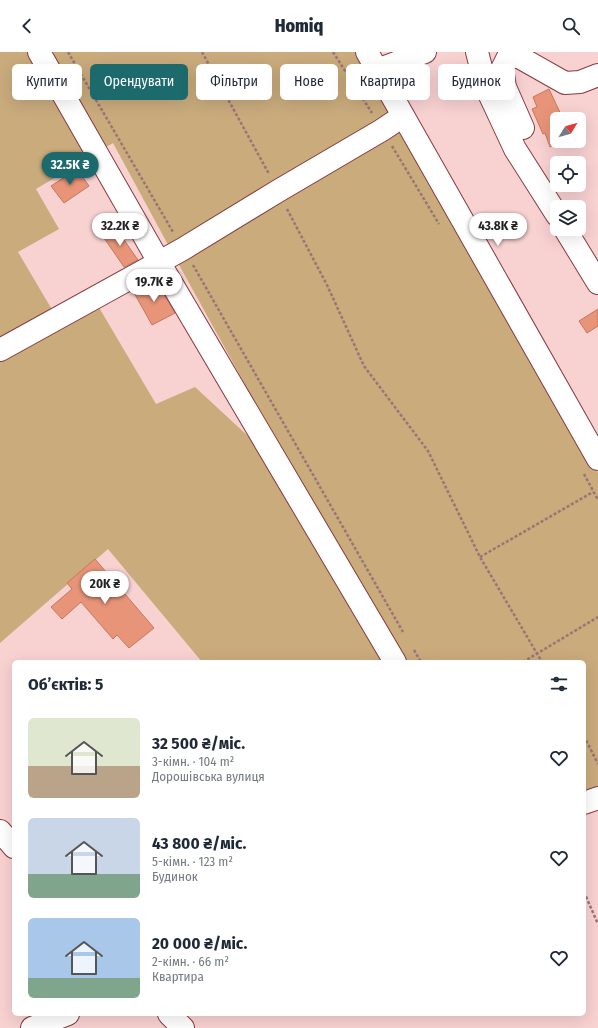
<!DOCTYPE html>
<html lang="uk">
<meta charset="utf-8">
<style>
body{margin:0;font-family:"Fira Sans Condensed",sans-serif;background:#f6f6f7;color:#1f2937;height:100vh;display:flex;flex-direction:column;font-size:15px;white-space:nowrap}
*{box-sizing:border-box;margin:0}
p{font-size:13px;color:#747a83}
.icon{flex:none;width:22px;height:22px;fill:none;stroke:currentColor;stroke-width:2;stroke-linecap:round;stroke-linejoin:round}
.map{position:relative;flex:1;overflow:hidden}
.panel{position:absolute;left:12px;top:608px;width:574px;height:356px;display:flex;flex-direction:column;background:#fff;border-radius:6px;box-shadow:0 4px 16px #0002}
.panel>*{flex:none}
.top-card{position:absolute;left:12px;top:12px;width:574px;height:36px;display:flex;gap:8px}
.needle{width:26px;rotate:53deg}
.controls{position:absolute;left:550px;top:60px;display:grid;gap:8px}
.controls a{display:grid;place-items:center;width:36px;height:36px;border-radius:6px;background:#fff;box-shadow:0 4px 16px #0002;font-size:20px}
.price{position:absolute;translate:-50% -34px;padding:0 9px;border-radius:14px;background:#fff;color:#222;font-size:13px;line-height:26px;filter:drop-shadow(0 1px 2px #0008)}
.price::after{content:'';position:absolute;left:50%;top:24px;width:12px;height:9px;margin-left:-6px;background:inherit;clip-path:polygon(0 0,100% 0,50% 100%)}
.price.active{background:#1d6a6d;color:#fff}
ul{padding:0;list-style:none}
li{display:flex;align-items:center;gap:12px;height:100px;padding:0 16px}
li span{display:grid;place-items:center;flex:none;width:112px;height:80px;border-radius:6px;color:#555}
li>.icon{margin-inline-start:auto}
span .icon{width:48px;height:48px;fill:#fffc;stroke-width:1}
li b{font-size:17px}
h2{display:flex;justify-content:space-between;align-items:center;height:48px;padding:0 16px;font-size:17px}
.pill{padding:0 14px;border-radius:6px;background:#fff;box-shadow:0 4px 16px #0002;font-size:14px;line-height:36px}
.pill.active{background:#1d6a6d;color:#fff}
header{display:flex;justify-content:space-between;align-items:center;height:52px;padding:0 16px;background:#fff;font-size:18px;font-weight:800}
.map>svg:first-child{display:block}
.green{fill:#c9ab7c;fill-rule:evenodd}
.building{fill:#e89479;stroke:#c8775d}
.lines{fill:none;stroke-linecap:round;stroke-linejoin:round}
.minor-casing{stroke:#89393f;stroke-width:24}
.path{stroke:#9a7576;stroke-width:2.5;stroke-dasharray:3 2;stroke-linecap:butt}
.minor{stroke:#fff;stroke-width:22}
</style>
<header><svg class="icon" aria-label="back" viewBox="0 0 24 24"><path d="M15 5l-7 7 7 7"/></svg>Homiq<svg class="icon" aria-label="search" viewBox="0 0 24 24"><circle cx="10" cy="10" r="6"/><path d="M15 15l6 6"/></svg></header>
<div class="map">
<svg width="598" height="976" viewBox="0 0 598 976">
<rect width="100%" height="100%" fill="#f8d1d1"/>
<!-- green -->
<path class="green" d="M0 0H355L394 70 598 421V744L584 750V610H202L108 497 0 591ZM113 91 173 202 268 374 249 385 195 335 156 352 91 242 54 261 18 200 59 177 36 137Z"/>
<!-- building -->
<g class="building">
<path d="M549 37 563 67H557V89H565L550 95 545 81 543 82 532 57 537 55 533 45Z"/>
<path d="M77 117 89 134 64 151 51 134Z"/>
<path d="M115 175 138 208 124 215 102 183Z"/>
<path d="M151 229 157 242 162 239 175 261 152 273 133 239Z"/>
<path d="M598 257V274L587 281 579 269Z"/>
<path d="M95 507 154 576 129 596 117 583 113 587 81 550 62 567 51 555 72 537 67 531Z"/>
</g>
<g class="lines">
<!-- minor casing -->
<g class="minor-casing">
<g id="minor">
<path d="M39 0 159 210 395 610"/>
<path d="M367 0 598 407"/>
<path d="M477 0 486 35 515 97 557 163"/>
<path d="M377 18 425 0"/>
<path d="M523 76 505 35 502 17 508 5H519L565 31 580 30 598 23"/>
<path d="M565 177 598 231"/>
<path d="M0 298 183 197 278 139 382 78 403 64"/>
<path d="M584 751 598 746"/>
<path d="M0 779 14 795"/>
<path d="M169 962 183 976"/>
<path d="M32 976 68 962"/>
</g>
</g>
<!-- path -->
<g class="path">
<path d="M68 0 173 180"/>
<path d="M202 0 269 122"/>
<path d="M333 0 372 61"/>
<path d="M392 94 439 172"/>
<path d="M287 157 327 233 364 314 428 399 480 505 542 610"/>
<path d="M193 213 403 580"/>
<path d="M584 422 598 448"/>
<path d="M480 505 593 440"/>
<path d="M414 598 421 610"/>
<path d="M523 610 598 565"/>
<path d="M584 684 598 712"/>
<path d="M584 840 598 872"/>
</g>
<!-- minor -->
<use href="#minor" class="minor"/>
</g>
</svg>
<div class="controls">
<a><svg class="needle" viewBox="-14 -14 28 28"><path d="M0-13l5 13h-10z" fill="#e53935"/><path d="M0 13l5-13h-10z" fill="#747a83"/></svg></a>
<a><svg class="icon" aria-label="locate" viewBox="0 0 24 24"><circle cx="12" cy="12" r="6"/><path d="M12 2v4M12 18v4M2 12h4M18 12h4"/></svg></a>
<a><svg class="icon" aria-label="layers" viewBox="0 0 24 24"><path d="M12 4l9 5-9 5-9-5zM3 14l9 5 9-5"/></svg></a>
</div>
<b class="price active" style="left:70px;top:134px">32.5K ₴</b>
<b class="price" style="left:120px;top:195px">32.2K ₴</b>
<b class="price" style="left:498px;top:195px">43.8K ₴</b>
<b class="price" style="left:154px;top:251px">19.7K ₴</b>
<b class="price" style="left:105px;top:553px">20K ₴</b>
<div class="top-card">
<a class="pill">Купити</a>
<a class="pill active">Орендувати</a>
<a class="pill">Фільтри</a>
<a class="pill">Нове</a>
<a class="pill">Квартира</a>
<a class="pill">Будинок</a>
</div>
<section class="panel">
<h2>Об’єктів: 5<svg class="icon" aria-label="filters" viewBox="0 0 24 24"><path d="M4 7h16M4 17h16"/><circle cx="9" cy="7" r="2"/><circle cx="15" cy="17" r="2"/></svg></h2>
<ul>
<li><span style="background:linear-gradient(#dfe7d0 60%,#b9a48a 0)"><svg class="icon" aria-label="home" viewBox="0 0 24 24"><path d="M3 11l9-7 9 7M6 9v11h12V9"/></svg></span><div><b>32 500 ₴/міс.</b><p>3-кімн. · 104 m²</p><p>Дорошівська вулиця</p></div><svg class="icon" aria-label="heart" viewBox="0 0 24 24"><path d="M12 20l-8-8c-3-5 5-10 8-4 3-6 11-1 8 4z"/></svg></li>
<li><span style="background:linear-gradient(#c9d6e8 70%,#7fa58c 0)"><svg class="icon" aria-label="home" viewBox="0 0 24 24"><path d="M3 11l9-7 9 7M6 9v11h12V9"/></svg></span><div><b>43 800 ₴/міс.</b><p>5-кімн. · 123 m²</p><p>Будинок</p></div><svg class="icon" aria-label="heart" viewBox="0 0 24 24"><path d="M12 20l-8-8c-3-5 5-10 8-4 3-6 11-1 8 4z"/></svg></li>
<li><span style="background:linear-gradient(#a9c7e8 75%,#7fa58c 0)"><svg class="icon" aria-label="home" viewBox="0 0 24 24"><path d="M3 11l9-7 9 7M6 9v11h12V9"/></svg></span><div><b>20 000 ₴/міс.</b><p>2-кімн. · 66 m²</p><p>Квартира</p></div><svg class="icon" aria-label="heart" viewBox="0 0 24 24"><path d="M12 20l-8-8c-3-5 5-10 8-4 3-6 11-1 8 4z"/></svg></li>
</ul>
</section>
</div>
